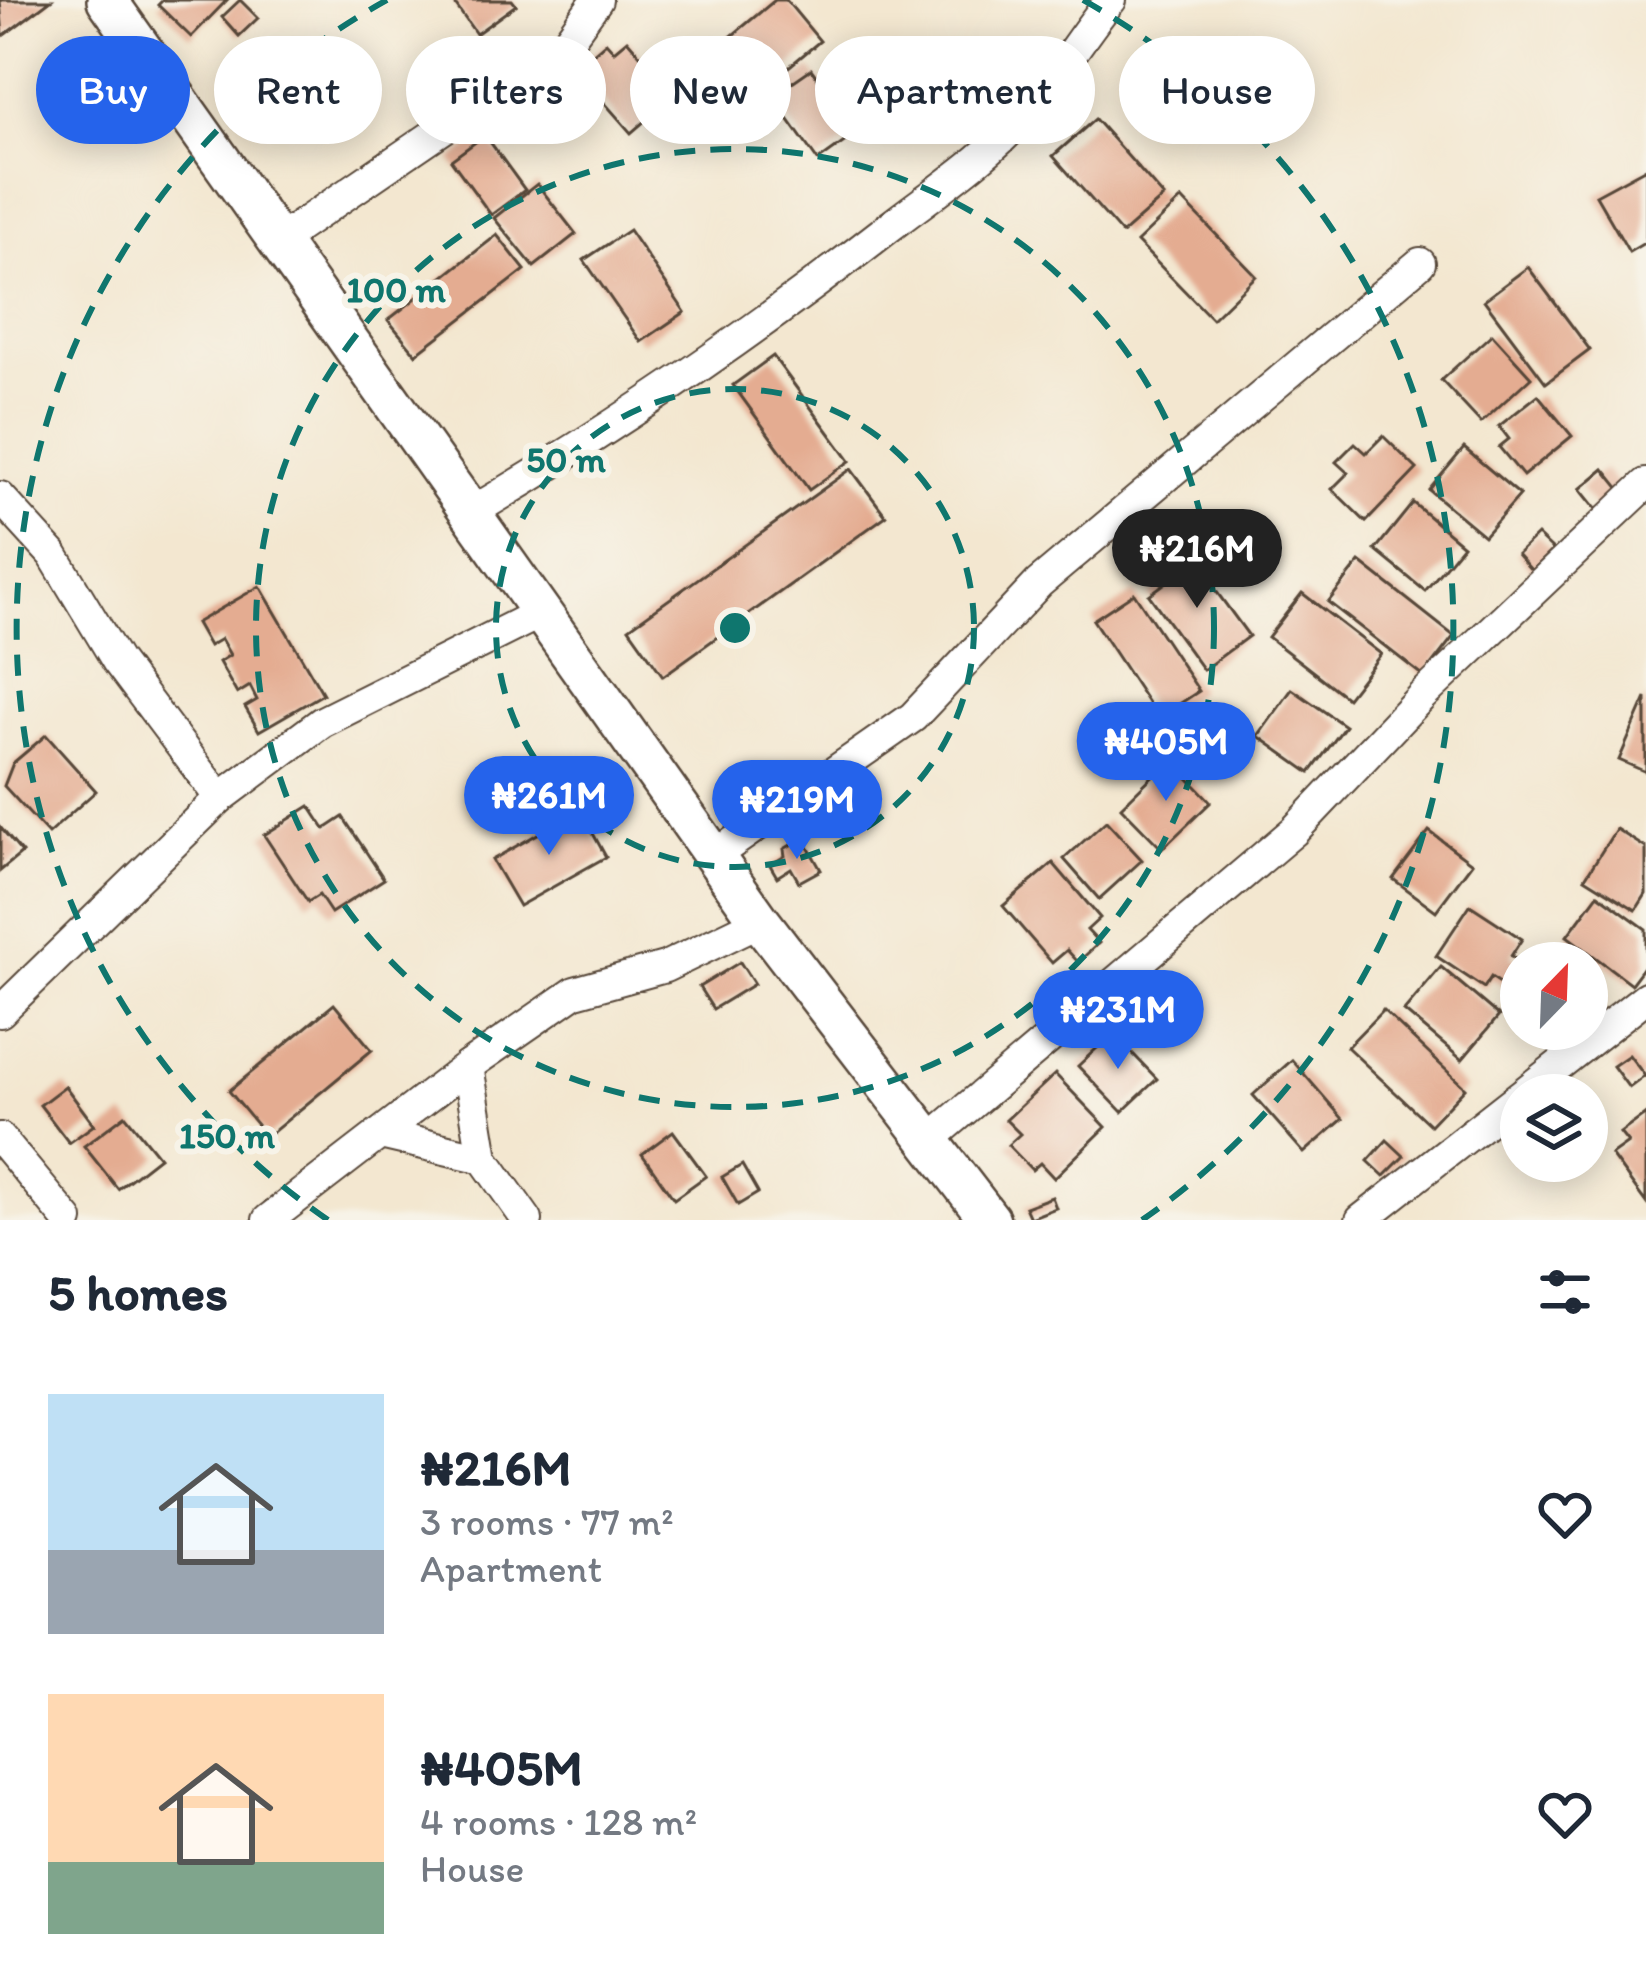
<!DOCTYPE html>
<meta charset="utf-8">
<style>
body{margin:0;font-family:Itim,sans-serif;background:#f6f6f7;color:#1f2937;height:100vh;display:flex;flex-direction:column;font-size:45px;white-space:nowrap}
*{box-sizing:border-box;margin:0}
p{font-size:39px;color:#747a83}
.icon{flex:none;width:66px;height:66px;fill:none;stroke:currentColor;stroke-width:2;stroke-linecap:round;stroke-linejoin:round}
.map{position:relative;height:1220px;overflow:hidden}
.side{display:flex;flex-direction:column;background:#fff;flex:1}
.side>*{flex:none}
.hud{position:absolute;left:36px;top:36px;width:1575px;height:108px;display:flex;gap:24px}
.needle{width:78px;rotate:23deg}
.tools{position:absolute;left:1500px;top:942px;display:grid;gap:24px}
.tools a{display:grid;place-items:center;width:108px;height:108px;border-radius:50%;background:#fff;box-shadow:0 6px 30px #0003;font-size:60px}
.price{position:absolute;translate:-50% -102px;padding:0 27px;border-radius:42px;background:#2563eb;color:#fff;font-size:39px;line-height:78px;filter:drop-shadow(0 3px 6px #0008)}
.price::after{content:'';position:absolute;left:50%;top:72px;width:36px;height:27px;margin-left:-18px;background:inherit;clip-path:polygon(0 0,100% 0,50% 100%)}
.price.active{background:#222;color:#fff}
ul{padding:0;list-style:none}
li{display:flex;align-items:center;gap:36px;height:300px;padding:0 48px}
li span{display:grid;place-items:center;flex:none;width:336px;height:240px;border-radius:0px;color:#555}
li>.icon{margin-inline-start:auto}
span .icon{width:144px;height:144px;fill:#fffc;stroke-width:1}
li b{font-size:51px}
h2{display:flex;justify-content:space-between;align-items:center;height:144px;padding:0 48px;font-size:51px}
.chip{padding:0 42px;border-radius:54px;background:#fff;box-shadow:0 6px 30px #0003;font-size:42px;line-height:108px}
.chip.active{background:#2563eb;color:#fff}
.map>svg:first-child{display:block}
.building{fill:#e4ac91}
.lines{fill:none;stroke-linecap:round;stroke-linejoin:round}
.minor-casing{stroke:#574639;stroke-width:34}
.tertiary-casing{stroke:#574639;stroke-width:44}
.minor{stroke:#fff;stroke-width:30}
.tertiary{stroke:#fff;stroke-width:39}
.ring{fill:none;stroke:#0f766e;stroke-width:6;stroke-dasharray:21 15}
.centre{fill:#0f766e;stroke:#f7f3e8;stroke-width:6}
.ring-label{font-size:36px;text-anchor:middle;font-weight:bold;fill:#0f766e;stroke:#f7f3e8;stroke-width:12;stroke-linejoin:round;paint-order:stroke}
</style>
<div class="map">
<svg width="1646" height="1220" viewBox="0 0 1646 1220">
<rect width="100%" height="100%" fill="#f7f3e8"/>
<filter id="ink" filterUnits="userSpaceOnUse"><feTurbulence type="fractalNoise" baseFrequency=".00833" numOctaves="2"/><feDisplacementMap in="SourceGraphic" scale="24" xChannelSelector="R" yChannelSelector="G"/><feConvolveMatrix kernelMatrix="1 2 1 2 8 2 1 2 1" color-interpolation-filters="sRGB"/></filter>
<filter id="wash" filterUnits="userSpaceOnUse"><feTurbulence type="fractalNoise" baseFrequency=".004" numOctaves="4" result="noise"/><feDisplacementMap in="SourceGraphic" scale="48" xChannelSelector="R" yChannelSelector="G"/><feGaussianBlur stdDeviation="2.7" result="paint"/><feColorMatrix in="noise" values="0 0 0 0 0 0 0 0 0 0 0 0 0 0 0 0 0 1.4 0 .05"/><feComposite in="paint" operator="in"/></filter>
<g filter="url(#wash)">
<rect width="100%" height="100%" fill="#f3e7d0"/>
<g id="blocks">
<!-- building -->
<g class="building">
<path d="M0 0H51L3 36Z"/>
<path d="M163 0H227L191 37 158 5Z"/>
<path d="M240 0 258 18 239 36 222 17Z"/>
<path d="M452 0H512L516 5 476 34Z"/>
<path d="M775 0H786L820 41 767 85 728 39Z"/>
<path d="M627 40 675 95 631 133 575 69 606 42 614 51Z"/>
<path d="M811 69 857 133 818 161 772 96Z"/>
<path d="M1095 119 1164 197 1122 234 1053 156Z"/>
<path d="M485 135 525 190 491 215 451 160Z"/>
<path d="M1646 168V242L1629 252 1596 195Z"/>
<path d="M537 184 576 234 534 267 494 218Z"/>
<path d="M1182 199 1256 276 1212 319 1137 242Z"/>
<path d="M629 230 685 312 641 342 584 260Z"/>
<path d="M497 235 525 270 416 354 388 320Z"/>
<path d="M1528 267 1590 350 1546 383 1484 300Z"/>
<path d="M1492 334 1531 377 1481 423 1441 380Z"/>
<path d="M773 356 850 461 809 490 733 385Z"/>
<path d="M1538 395 1572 436 1523 476 1499 447 1509 439 1499 426Z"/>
<path d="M1383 436 1417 469 1366 522 1332 489 1348 473 1336 462 1355 443 1366 453Z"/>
<path d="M1464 448 1520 495 1484 536 1429 490Z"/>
<path d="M851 469 886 516 663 676 629 628Z"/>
<path d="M1604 469 1621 490 1597 510 1580 489Z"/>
<path d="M1413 503 1463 545 1425 591 1375 550Z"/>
<path d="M1537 535 1553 550 1532 571 1517 554Z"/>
<path d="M1186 550 1249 636 1203 670 1149 595 1168 581 1158 569Z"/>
<path d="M1360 562 1454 636 1423 676 1328 602Z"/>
<path d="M260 586 323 694 259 731 245 707 257 700 250 686 237 694 219 662 230 655 221 639 209 646 196 623Z"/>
<path d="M1134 593 1199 691 1158 718 1093 620Z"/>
<path d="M1302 593 1381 654 1347 698 1268 637Z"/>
<path d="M1292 689 1345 726 1310 773 1258 736Z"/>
<path d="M1646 698V772L1619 760Z"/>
<path d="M46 735 96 791 48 834 4 786 13 763Z"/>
<path d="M1170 759 1211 802 1162 849 1121 807Z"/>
<path d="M310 806 325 829 343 817 384 879 331 913 319 895 308 902 264 835Z"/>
<path d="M580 810 606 857 519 906 492 860Z"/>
<path d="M1106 821 1142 860 1099 899 1064 859Z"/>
<path d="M0 827 22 853 0 871Z"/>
<path d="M1616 829 1646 848V894L1636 910 1585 878Z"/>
<path d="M1429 831 1472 863 1436 911 1393 879Z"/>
<path d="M803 838 821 870 799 882 791 868 777 877 770 865 785 856 784 849Z"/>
<path d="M1053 863 1100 918 1087 930 1099 943 1078 962 1067 950 1052 963 1003 906Z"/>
<path d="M1598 894 1646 929V964L1631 984 1567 936Z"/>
<path d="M1470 905 1522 939 1511 956 1522 963 1506 987 1491 977 1484 988 1436 956Z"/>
<path d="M740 962 754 984 713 1009 699 987Z"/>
<path d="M1441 967 1499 1016 1462 1060 1404 1011Z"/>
<path d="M334 1004 372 1050 267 1137 229 1091Z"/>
<path d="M1383 1010 1465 1088 1430 1125 1347 1047Z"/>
<path d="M1113 1033 1157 1079 1122 1112 1078 1066Z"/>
<path d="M1629 1055 1645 1076 1629 1088 1613 1066Z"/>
<path d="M1292 1060 1343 1119 1304 1153 1253 1095Z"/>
<path d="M1055 1074 1106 1127 1054 1178 1040 1163 1032 1170 1008 1145 1020 1134 1006 1120Z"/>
<path d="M65 1086 94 1125 69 1143 40 1105Z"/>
<path d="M1646 1114V1203L1611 1155 1628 1143 1620 1133Z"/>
<path d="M125 1115 159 1157 118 1189 84 1146Z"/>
<path d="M673 1131 706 1176 674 1199 642 1154Z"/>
<path d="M1387 1140 1404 1156 1384 1176 1368 1161Z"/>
<path d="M742 1165 758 1193 738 1205 722 1177Z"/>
<path d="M1052 1197 1056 1208 1030 1218 1025 1207Z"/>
</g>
</g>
</g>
<g filter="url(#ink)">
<use href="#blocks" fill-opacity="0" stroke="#574639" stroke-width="3"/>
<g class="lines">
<!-- minor casing -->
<g class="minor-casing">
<g id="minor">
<path d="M278 241 564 46 597 0"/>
<path d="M0 497 53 555 117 661 220 798"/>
<path d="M470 513C616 427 755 332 888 228 936 191 989 157 1029 110 1058 76 1082 35 1111 0"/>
<path d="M715 855 913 717 1039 583 1420 263"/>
<path d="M0 1012 220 798 322 722 542 612"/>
<path d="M468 1066 483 1158 527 1220"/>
<path d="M380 1134 483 1158"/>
<path d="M0 1138 68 1220"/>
<path d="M929 1140 1294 831 1422 696 1646 484"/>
<path d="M268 1220 468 1066 575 992 665 967 760 921"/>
<path d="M1361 1220 1646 997"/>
</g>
</g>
<!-- tertiary casing -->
<g class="tertiary-casing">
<path id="tertiary" d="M107 0 760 921 990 1220"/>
</g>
<!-- minor -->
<use href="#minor" class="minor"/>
<!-- tertiary -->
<use href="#tertiary" class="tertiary"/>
</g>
</g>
<!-- distance rings -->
<g class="ring">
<circle cx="735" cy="628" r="239"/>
<circle cx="735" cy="628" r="479"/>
<path d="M328 1220A718 718 0 0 1 387 0M1083 0A718 718 0 0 1 1142 1220"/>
</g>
<circle cx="735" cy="628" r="18" class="centre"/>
<g class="ring-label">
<text x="396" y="302">100 m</text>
<text x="566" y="472">50 m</text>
<text x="227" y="1148">150 m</text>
</g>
</svg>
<div class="tools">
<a><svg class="needle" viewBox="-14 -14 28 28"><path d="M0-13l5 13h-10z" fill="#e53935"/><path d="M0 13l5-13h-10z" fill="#747a83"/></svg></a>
<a><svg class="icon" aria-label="layers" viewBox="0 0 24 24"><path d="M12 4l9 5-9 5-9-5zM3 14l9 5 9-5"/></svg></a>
</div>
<b class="price active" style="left:1197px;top:611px">₦216M</b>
<b class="price" style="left:1166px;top:804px">₦405M</b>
<b class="price" style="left:549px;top:858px">₦261M</b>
<b class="price" style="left:797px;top:862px">₦219M</b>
<b class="price" style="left:1118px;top:1072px">₦231M</b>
<div class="hud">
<a class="chip active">Buy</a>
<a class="chip">Rent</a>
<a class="chip">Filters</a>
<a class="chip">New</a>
<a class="chip">Apartment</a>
<a class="chip">House</a>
</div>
</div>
<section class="side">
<h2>5 homes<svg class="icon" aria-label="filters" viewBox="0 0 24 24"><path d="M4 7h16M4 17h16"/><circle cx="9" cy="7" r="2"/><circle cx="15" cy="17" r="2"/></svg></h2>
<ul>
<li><span style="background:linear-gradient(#bfe0f5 65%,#9aa5b1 0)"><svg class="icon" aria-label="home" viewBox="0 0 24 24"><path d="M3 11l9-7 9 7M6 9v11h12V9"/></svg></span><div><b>₦216M</b><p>3 rooms · 77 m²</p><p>Apartment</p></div><svg class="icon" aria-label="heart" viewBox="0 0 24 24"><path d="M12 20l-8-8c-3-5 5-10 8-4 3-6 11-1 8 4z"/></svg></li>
<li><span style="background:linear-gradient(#ffd9b3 70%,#7fa58c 0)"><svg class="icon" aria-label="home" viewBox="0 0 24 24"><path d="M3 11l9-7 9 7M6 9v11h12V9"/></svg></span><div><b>₦405M</b><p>4 rooms · 128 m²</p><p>House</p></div><svg class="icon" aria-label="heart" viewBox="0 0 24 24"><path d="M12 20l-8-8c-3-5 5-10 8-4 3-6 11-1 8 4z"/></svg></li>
</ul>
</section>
